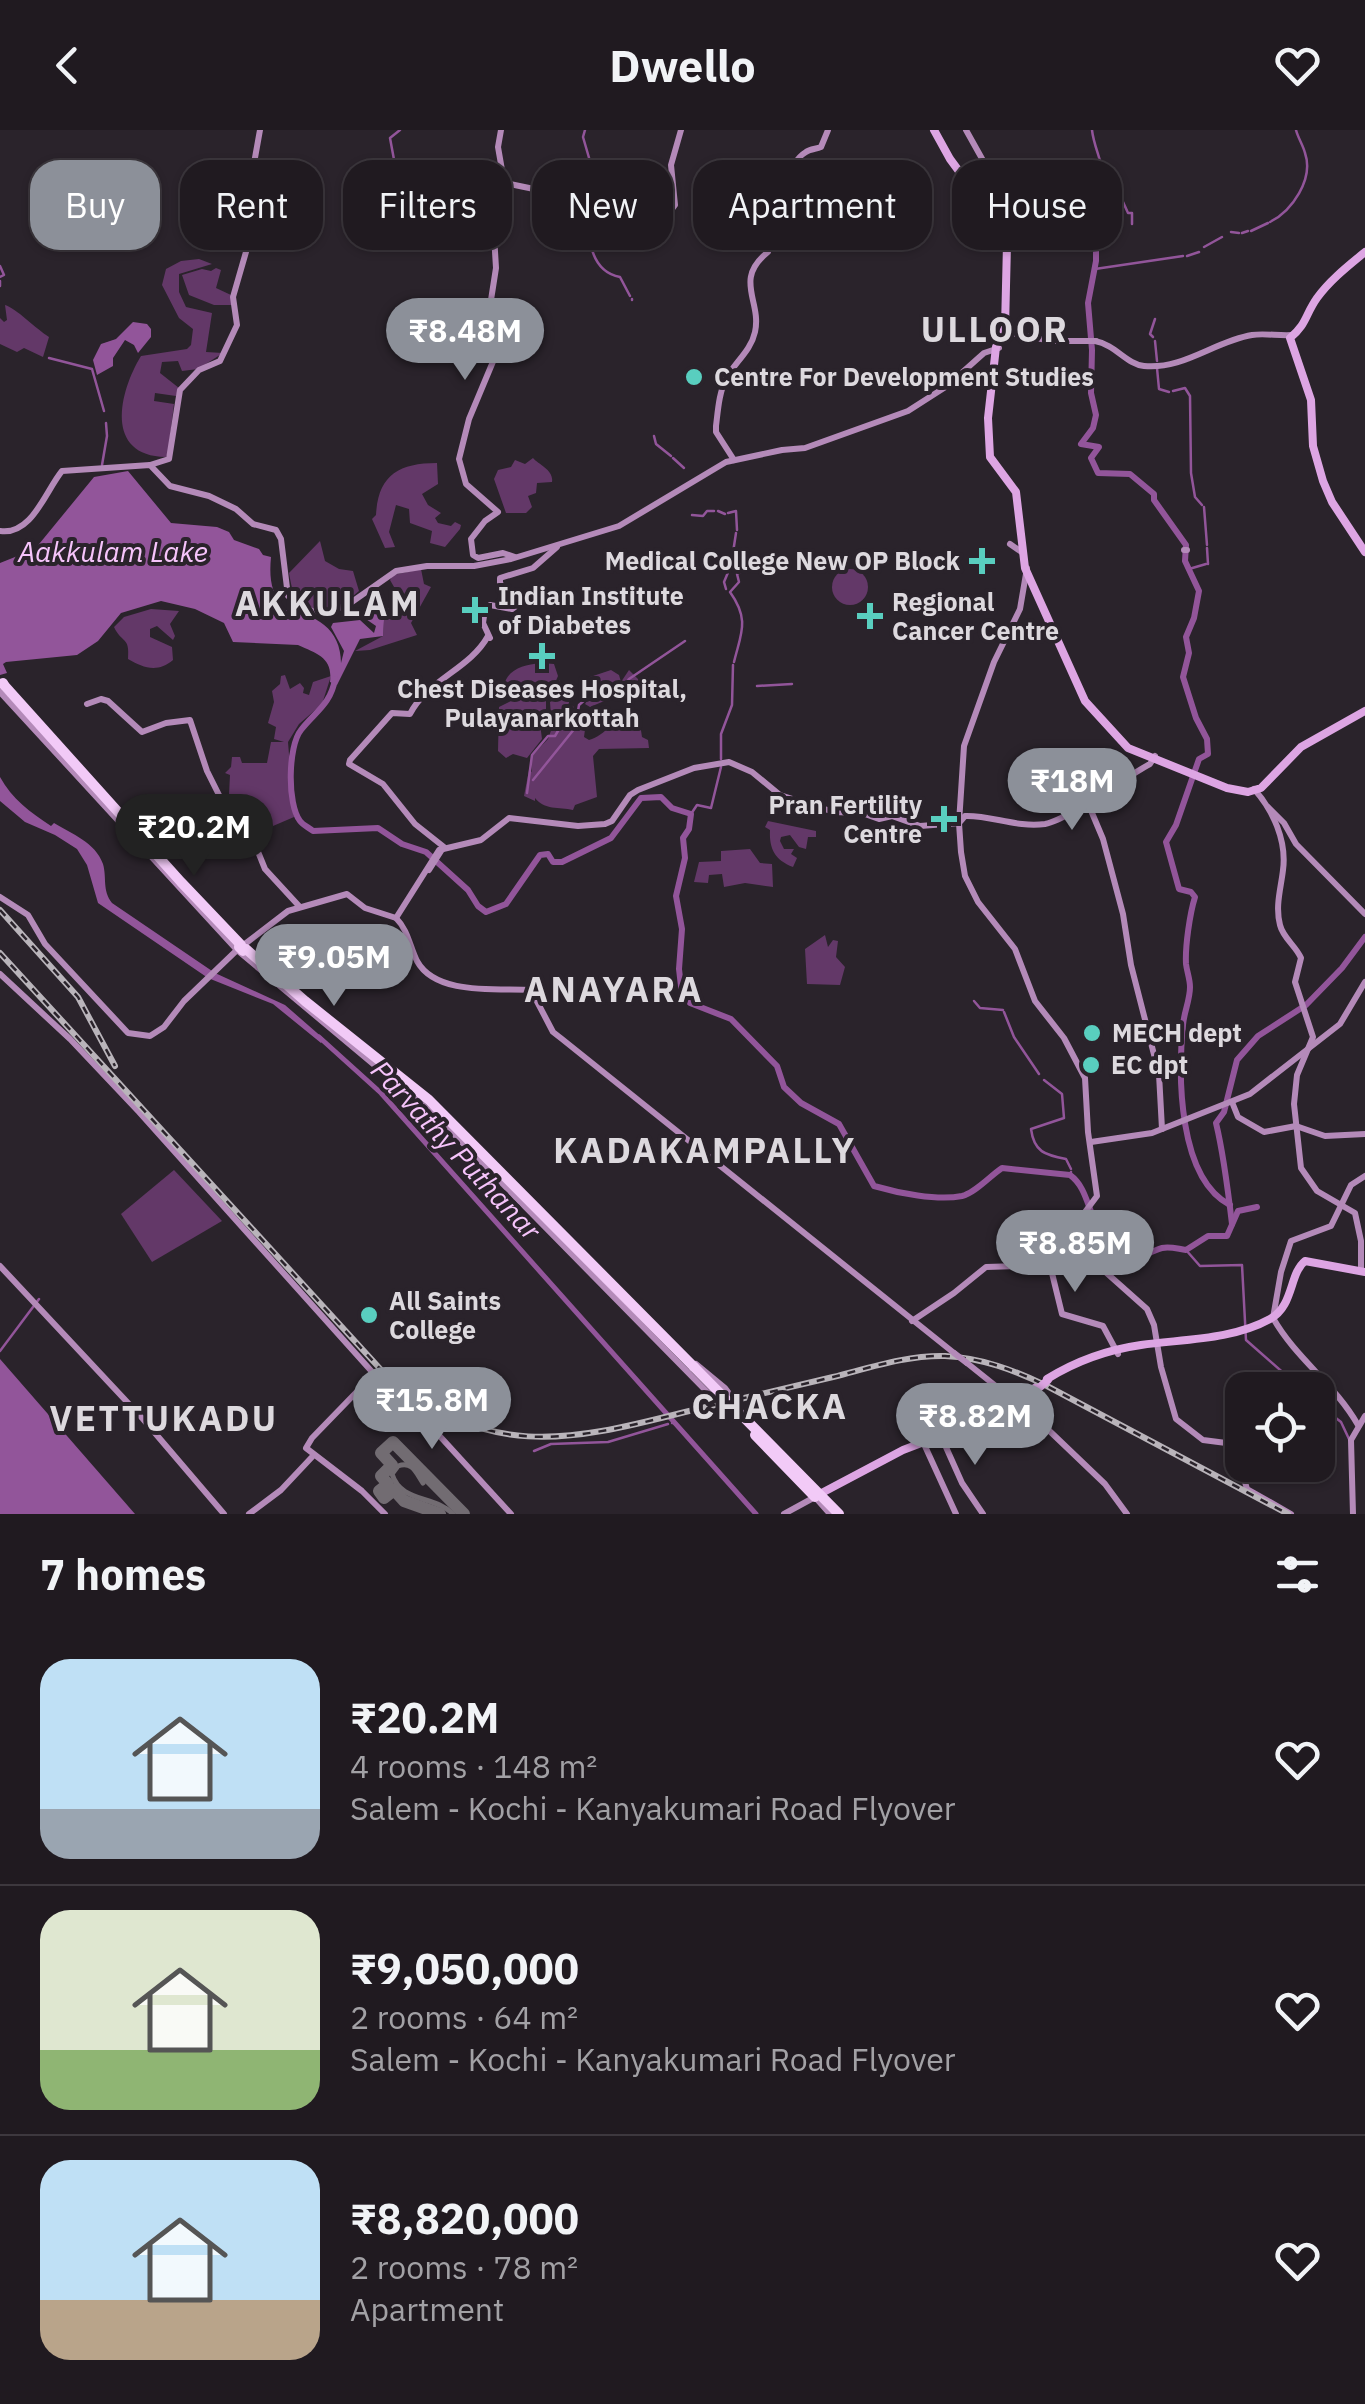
<!DOCTYPE html>
<meta charset="utf-8">
<style>
body{margin:0;font-family:"IBM Plex Sans",sans-serif;background:#2d272d;color:#f1f3f6;height:100vh;display:flex;flex-direction:column;font-size:38px;white-space:nowrap}
*{box-sizing:border-box;margin:0}
p{font-size:32px;color:#a2a1a5}
.icon{flex:none;width:55px;height:55px;fill:none;stroke:currentColor;stroke-width:2;stroke-linecap:round;stroke-linejoin:round}
.map{position:relative;height:1384px;overflow:hidden}
.sheet{display:flex;flex-direction:column;background:#201a20;flex:1}
.sheet>*{flex:none}
.hud{position:absolute;left:30px;top:30px;width:1305px;height:90px;display:flex;gap:20px}
.controls{position:absolute;left:1225px;top:1242px;display:grid;gap:20px}
.controls a{display:grid;place-items:center;width:110px;height:110px;border-radius:20px;background:#201a20;box-shadow:0 2px 8px #0004,0 0 0 2px #3d383e;font-size:50px}
.price{position:absolute;translate:-50% -85px;padding:0 22px;border-radius:35px;background:#8c9099;color:#fff;font-size:32px;line-height:65px;filter:drop-shadow(0 2px 5px #0008)}
.price::after{content:'';position:absolute;left:50%;top:60px;width:30px;height:22px;margin-left:-15px;background:inherit;clip-path:polygon(0 0,100% 0,50% 100%)}
.price.current{background:#222;color:#fff}
ul{padding:0;list-style:none}
li{display:flex;align-items:center;gap:30px;height:250px;padding:0 40px}
li+li{border-top:2px solid #3d383e}
li span{display:grid;place-items:center;flex:none;width:280px;height:200px;border-radius:30px;color:#555}
li>.icon{margin-inline-start:auto}
span .icon{width:120px;height:120px;fill:#fffc;stroke-width:1}
li b{font-size:42px}
h2{display:flex;justify-content:space-between;align-items:center;height:120px;padding:0 40px;font-size:42px}
.chip{padding:0 35px;border-radius:30px;background:#201a20;box-shadow:0 2px 8px #0004,0 0 0 2px #3d383e;font-size:35px;line-height:90px}
.chip.current{background:#8c9099;color:#fff}
header{display:flex;justify-content:space-between;align-items:center;height:130px;padding:0 40px;background:#201a20;font-size:45px;font-weight:800}
.map>svg:first-child{display:block}
.green{fill:#633868}
.water{fill:#92559a}
.lines{fill:none;stroke-linecap:round;stroke-linejoin:round}
.stream{stroke:#92559a;stroke-width:2.5}
.canal{stroke:#92559a;stroke-width:5}
.river{stroke:#92559a;stroke-width:6}
.taxiway{stroke:#726c72;stroke-width:5}
.runway{stroke:#726c72;stroke-width:12}
.secondary{stroke:#b48ab9;stroke-width:6}
.primary{stroke:#dda5e3;stroke-width:8}
.highway{stroke:#f2caf7;stroke-width:10}
.rail-casing{stroke:#b9b4ba;stroke-width:6}
.rail{stroke:#2a232b;stroke-width:2.5;stroke-dasharray:8;stroke-linecap:butt}
.secondary-bridge{stroke:#b48ab9;stroke-width:6}
.primary-bridge{stroke:#dda5e3;stroke-width:8}
.highway-bridge{stroke:#f2caf7;stroke-width:10}
.poi-dot{fill:#59cebf;stroke:#2a232b;stroke-width:4}
.labels{text-anchor:middle;stroke-width:8;stroke-linejoin:round;paint-order:stroke}
.poi-label{font-size:25px;font-weight:bold;fill:#ddd9de;stroke:#2a232b;text-anchor:start}
.water-label{font-size:28px;font-style:italic;fill:#f6c4fb;stroke:#2a232b}
.district-label{font-size:35px;font-weight:bold;letter-spacing:2.5px;fill:#ddd9de;stroke:#2a232b}
</style>
<header><svg class="icon" aria-label="back" viewBox="0 0 24 24"><path d="M15 5l-7 7 7 7"/></svg>Dwello<svg class="icon" aria-label="heart" viewBox="0 0 24 24"><path d="M12 20l-8-8c-3-5 5-10 8-4 3-6 11-1 8 4z"/></svg></header>
<div class="map">
<svg width="1365" height="1384" viewBox="0 0 1365 1384">
<rect width="100%" height="100%" fill="#2a232b"/>
<!-- green -->
<g class="green">
<path d="M199 129 212 134 179 144V162L186 177 212 183 206 222 223 223 198 239 182 241 178 231 162 232 160 243 179 258 176 266 155 263 154 271 174 274 168 323 166 327C104 326 119 262 141 226L187 219 191 215 193 199 179 188 162 155 166 139 181 131Z"/>
<path d="M216 138 221 140 216 158 231 165 232 175H214L189 165 182 145 202 139 211 141Z"/>
<path d="M5 175C16 178 36 199 49 207L43 227 24 218 17 222 0 214V188L4 192 7 190Z"/>
<path d="M533 328C539 335 554 340 552 352L537 353 536 363 528 366 532 377 526 383H506L494 349 498 340 511 337 515 330 525 334Z"/>
<path d="M437 333 438 354 422 364 428 375 441 383 435 388 438 393 451 396 455 392 461 395 460 399 445 417 430 413 432 401 410 393 409 379 396 375 389 402 395 417 385 418 372 389 376 385C378 346 398 333 437 333Z"/>
<path d="M320 411 325 431 339 439 353 441 359 461 346 472 322 481C294 472 294 470 289 443Z"/>
<circle cx="850" cy="457" r="18"/>
<path d="M421 439 424 454 431 457 411 493 417 505 370 520 355 521 383 506 384 490 375 484 394 476 401 469 390 450 393 445Z"/>
<path d="M151 479 179 481 170 494 175 506 173 510 157 496 150 499V507L172 517 173 530C158 543 143 538 128 529 130 506 122 514 114 497L124 487Z"/>
<path d="M540 533 554 534 558 546 551 562 546 563V584L539 586 542 609 527 628 513 624 506 628 498 621 499 577 511 571 512 564 504 556C507 539 524 535 540 533Z"/>
<path d="M611 540 619 545 621 552 629 540 639 550 621 564 590 577 585 574 587 571 596 569 594 565 586 566V562L597 556 594 552 584 557V549Z"/>
<path d="M285 545 290 559 300 553 304 558 303 563 309 565 313 552 331 546 322 574 299 594 288 612 294 687 266 699 254 683 255 676 229 665 230 645 225 643 231 637 232 627H240L242 633H267L271 612H284L274 609 276 597 268 593 274 572 272 561 280 554 281 546Z"/>
<path d="M559 550C573 573 572 566 561 590L579 582 587 585 584 607 589 610C606 605 614 589 631 583L640 594 642 607 648 610 649 618 599 619 593 626 597 667 575 675 573 680C559 677 544 680 535 668V671L524 666 529 640 532 642 531 627 548 609 553 595 559 591 551 586 550 572 556 569Z"/>
<path d="M768 691 816 701V707H808L806 719 799 717 790 705 781 707 780 711 784 719H794L791 724 797 728 793 737C775 730 769 719 770 700L765 697Z"/>
<path d="M750 719 760 733 772 734 773 757 745 753 724 757 722 744 709 745 708 753 694 752 699 732 721 731V721Z"/>
<path d="M825 805 828 817 833 810 838 811 836 827 845 837 840 855 807 854 805 819Z"/>
<path d="M174 1040 222 1091 152 1132 121 1084Z"/>
</g>
<!-- water -->
<g class="water">
<path d="M133 192 147 194 151 199V207L138 223 134 215 125 210 113 228V236L97 245 93 230 101 214 116 209Z"/>
<path d="M128 341 171 393 217 397 229 402 234 410 259 419 263 425 271 427C269 448 271 463 284 480 316 484 341 499 341 533L344 521 331 497 333 493 360 490 374 503 376 496 363 487 375 484 384 490 383 506 360 509 337 555 330 552C333 528 318 524 298 515L233 512 224 493 195 479 161 471 121 483 98 511 77 525 6 532 3 534 7 543 0 545V433L35 419 94 347Z"/>
<path d="M0 647C12 669 30 682 51 696L54 693C72 704 95 712 103 734 107 748 102 760 112 773L215 843 285 875 324 909 321 913 273 874 208 848 98 773 87 735 77 719 55 705 25 692 0 671Z"/>
<path d="M0 1229 135 1384H0Z"/>
</g>
<g class="lines">
<!-- stream -->
<g class="stream">
<path d="M585 0 583 7 596 52 593 72"/>
<path d="M1092 0C1094 19 1105 36 1104 55L1115 54 1128 83H1132V94"/>
<path d="M395 35 390 8 400 0"/>
<path d="M394 41 383 62 388 79 403 83 425 81"/>
<path d="M589 76V101"/>
<path d="M1270 92C1292 81 1314 49 1305 23 1303 15 1298 8 1296 0"/>
<path d="M1251 101 1268 93"/>
<path d="M1231 102 1239 103"/>
<path d="M1242 103 1248 101"/>
<path d="M589 104C591 124 598 143 620 147L630 166"/>
<path d="M1204 117 1222 107"/>
<path d="M1187 126 1199 122"/>
<path d="M0 136 4 145 0 147"/>
<path d="M1095 139 1183 126"/>
<path d="M0 151V156"/>
<path d="M632 169V170"/>
<path d="M1153 207 1150 204 1155 189"/>
<path d="M1155 211 1157 231"/>
<path d="M49 228 92 239 104 281"/>
<path d="M1157 238 1159 259 1169 262"/>
<path d="M1173 261 1185 258 1190 266 1191 343 1195 367 1202 375"/>
<path d="M654 306 656 314 671 326"/>
<path d="M673 328 684 338"/>
<path d="M102 335 107 306 106 293"/>
<path d="M1204 377 1207 415"/>
<path d="M718 381 725 384"/>
<path d="M728 383 736 381 737 400"/>
<path d="M692 385 703 386 707 381H714"/>
<path d="M1207 418 1208 434"/>
<path d="M1189 439 1206 434"/>
<path d="M726 459 724 452 732 433"/>
<path d="M734 532C741 503 750 490 730 462L739 452 737 444 741 442 740 435 732 429 736 403"/>
<path d="M757 556 792 554"/>
<path d="M721 629V604L732 575 733 535"/>
<path d="M533 650 575 598 579 575 587 568 622 559 629 549 685 511"/>
<path d="M527 663 532 625 548 606H555L572 577"/>
<path d="M691 684 697 675 711 678 721 637"/>
<path d="M974 871 980 878 1003 880"/>
<path d="M1004 882 1014 907 1039 944"/>
<path d="M1044 950 1062 964 1064 988 1031 999C1034 1022 1045 1025 1066 1029L1071 1039"/>
<path d="M1070 1045 1071 1042"/>
<path d="M1186 1120 1200 1136 1242 1135 1246 1210 1303 1260"/>
<path d="M0 1221 39 1169"/>
<path d="M1318 1274 1341 1292 1349 1309"/>
<path d="M672 1293H675"/>
<path d="M534 1321 551 1314 608 1312 668 1294"/>
</g>
<!-- canal -->
<path class="canal" d="M319 907 381 963 756 1384"/>
<!-- river -->
<g class="river">
<path d="M1096 99V131L1088 173 1092 220 1091 263 1096 285 1093 298 1081 314 1099 317 1091 328 1098 343 1130 344 1154 364V370L1186 415 1185 431 1199 461 1194 488 1186 507 1189 523 1183 547 1196 588 1207 609 1208 624 1199 629 1176 695 1166 712 1179 759 1191 762 1195 767C1190 783 1185 816 1186 834 1187 842 1190 849 1190 857 1190 870 1184 882 1183 895 1178 946 1178 1048 1230 1075"/>
<path d="M335 549C331 574 315 582 301 600 288 616 287 674 300 691 303 695 308 697 313 701L378 698 402 714 426 722 468 760 478 776 486 782 506 774 540 725 548 724 553 732H562L611 708 641 668 661 667 672 678 691 684 689 699 683 708 685 728 676 766 682 799 679 839 682 865 690 873 731 889 777 936 784 957 801 973 839 994 874 1056C898 1063 937 1071 962 1066 975 1063 990 1046 1002 1038L1070 1045C1098 1065 1082 1116 1140 1124 1148 1125 1154 1120 1162 1118 1170 1116 1178 1119 1186 1120L1208 1106H1227L1238 1081 1257 1077"/>
<path d="M1232 1094C1228 1060 1224 1026 1216 993L1224 982 1237 930 1258 906 1306 875 1342 838 1365 807"/>
</g>
<!-- taxiway -->
<path class="taxiway" d="M423 1353C416 1343 413 1331 398 1336L392 1344C401 1373 434 1365 453 1384"/>
<!-- runway -->
<path class="runway" d="M440 1384 404 1371 394 1360 384 1368 379 1361 388 1354 381 1346 392 1335 381 1323 393 1312 464 1384"/>
<!-- secondary -->
<g class="secondary">
<path d="M501 0 498 17 502 40 494 105 496 138 491 170 498 193 497 222 469 289 459 329 466 354 498 382 485 391 471 409 473 425 478 428 503 423 515 427"/>
<path d="M966 0 985 34 1002 96"/>
<path d="M500 52 563 65C572 73 611 77 629 87L652 77 672 79 675 75 671 35 681 0"/>
<path d="M1005 202 1052 211H1096"/>
<path d="M1095 211C1116 215 1126 234 1144 236 1183 240 1215 211 1252 205 1264 203 1279 206 1292 205"/>
<path d="M734 330 716 302V296C718 280 719 263 726 249 734 233 751 221 755 202 762 171 733 150 768 122 773 97 782 36 806 22 810 19 816 19 821 17L828 0"/>
<path d="M150 335 169 329 180 260 199 240 220 231 237 195 233 167 248 115V95L242 78 249 61 260 0"/>
<path d="M0 401C32 406 46 360 62 341L150 335 170 356 209 366 236 379 253 394 276 400 281 409 288 466 312 481 329 482 349 474 396 441 427 436H474L511 429 619 396 726 332 782 320 805 318 908 281 947 256 984 223 999 218"/>
<path d="M1010 414 1023 423"/>
<path d="M1184 420H1187"/>
<path d="M1027 438 1020 479 994 532 964 616 959 693 961 722 965 746 978 772 1015 819 1035 871 1064 908 1085 948 1088 1002 1097 1066 1082 1086 1048 1112 1050 1135 1062 1184 1103 1196 1118 1224"/>
<path d="M490 508 483 493 485 479 490 475 512 479 516 476 500 453V448L533 438 557 417"/>
<path d="M0 562 237 820 440 990 714 1269 726 1268 728 1262 725 1258 696 1234"/>
<path d="M87 574 101 569 108 571 142 602 166 593 190 590 207 641 236 699 250 702 265 739 299 776"/>
<path d="M1254 659C1273 680 1287 711 1283 740 1281 758 1275 776 1280 795 1283 808 1296 816 1301 828L1295 852 1313 907 1297 945 1294 974 1301 1038 1317 1061 1355 1083 1361 1111V1142"/>
<path d="M1087 671 1103 709 1123 784 1131 835 1159 944 1162 999"/>
<path d="M1268 677 1284 693 1296 714 1365 784"/>
<path d="M444 717 415 694 383 654 349 634 350 630 392 583 410 584C427 550 470 539 488 506"/>
<path d="M429 740 443 718"/>
<path d="M0 767 28 785 45 814 128 903 150 906 164 897 184 871 237 820 288 781 347 764 365 778 396 788 439 720 481 710 509 688 578 696 605 694 612 691 630 665 638 660 694 638 729 632 752 642 780 665 834 682 862 683 879 689 892 686 920 696 959 693 965 686C991 685 1017 698 1045 694 1068 690 1125 647 1150 634L1155 626"/>
<path d="M396 788C408 800 410 817 417 831 436 866 498 858 531 860L553 902 562 909 954 1223"/>
<path d="M0 844 70 909 139 982 374 1244 376 1242"/>
<path d="M1232 972 1238 987 1264 1002 1296 996 1325 1006 1365 1004"/>
<path d="M1091 1012 1152 1003 1250 964 1340 894 1365 852"/>
<path d="M1072 1096 1081 1100 1092 1130 1147 1179 1154 1195 1161 1237 1176 1289 1203 1310 1234 1314 1247 1359 1291 1384"/>
<path d="M0 1136 143 1289 224 1384"/>
<path d="M912 1191 954 1163 986 1137 1050 1135"/>
<path d="M967 1233 1037 1289 1105 1354 1127 1384"/>
<path d="M1358 1295C1334 1253 1297 1230 1273 1188L1281 1142 1291 1111 1331 1096 1351 1055 1365 1046"/>
<path d="M941 1306 962 1353 983 1384"/>
<path d="M924 1314 956 1384"/>
<path d="M249 1384 281 1360 312 1327"/>
<path d="M385 1384 362 1361 306 1318 312 1308 374 1244 436 1302 511 1384"/>
<path d="M784 1384 815 1367 830 1384"/>
<path d="M1353 1384 1351 1310 1365 1286"/>
</g>
<!-- primary -->
<g class="primary">
<path d="M934 0 950 29 981 71"/>
<path d="M980 69 1003 100 1007 114 1005 198 996 217 988 288 990 327 1016 362 1025 438 1085 571 1128 618 1227 658 1248 662 1261 658 1301 617 1365 581"/>
<path d="M1365 122C1348 136 1330 150 1317 168 1305 185 1307 194 1290 208L1311 270 1313 316 1323 351 1332 372 1365 422"/>
<path d="M1047 1249C1076 1231 1106 1220 1141 1215 1183 1209 1232 1210 1270 1189 1294 1176 1289 1144 1305 1131L1365 1142"/>
<path d="M816 1366 903 1320 997 1284 1039 1255"/>
</g>
<!-- highway -->
<g class="highway">
<path d="M4 555 181 752 241 815"/>
<path d="M246 819 305 871 429 970 694 1237"/>
<path d="M755 1305 815 1367"/>
</g>
<!-- rail casing -->
<g class="rail-casing">
<g id="rail">
<path d="M0 780 78 867 115 936"/>
<path d="M0 823 384 1243C488 1329 564 1313 685 1282 734 1270 784 1259 833 1247 869 1238 907 1225 945 1226 982 1228 1014 1240 1047 1256L1288 1384"/>
</g>
</g>
<!-- rail -->
<use href="#rail" class="rail"/>
<!-- secondary-bridge -->
<path class="secondary-bridge" d="M954 1223 967 1233"/>
<!-- primary-bridge -->
<path class="primary-bridge" d="M1040 1257 1048 1250"/>
<!-- highway-bridge -->
<g class="highway-bridge">
<path d="M3 553 4 555"/>
<path d="M239 817 243 821"/>
<path d="M694 1237 839 1384"/>
</g>
</g>
<!-- markers -->
<g class="poi-dot">
<circle cx="694" cy="247" r="10"/>
<path d="M977 416h10v10h10v10h-10v10h-10v-10h-10v-10h10z"/>
<path d="M470 465h10v10h10v10h-10v10h-10v-10h-10v-10h10z"/>
<path d="M865 471h10v10h10v10h-10v10h-10v-10h-10v-10h10z"/>
<path d="M537 511h10v10h10v10h-10v10h-10v-10h-10v-10h10z"/>
<path d="M939 674h10v10h10v10h-10v10h-10v-10h-10v-10h10z"/>
<circle cx="1092" cy="903" r="10"/>
<circle cx="1091" cy="935" r="10"/>
<circle cx="369" cy="1185" r="10"/>
</g>
<g class="labels">
<!-- poi labels -->
<g class="poi-label">
<text x="714" y="256">Centre For Development Studies</text>
<text x="960" y="440" text-anchor="end">Medical College New OP Block</text>
<text x="498" y="475">Indian Institute<tspan x="498" dy="29">of Diabetes</tspan></text>
<text x="892" y="481">Regional<tspan x="892" dy="29">Cancer Centre</tspan></text>
<text x="542" y="568" text-anchor="middle">Chest Diseases Hospital,<tspan x="542" dy="29">Pulayanarkottah</tspan></text>
<text x="922" y="684" text-anchor="end">Pran Fertility<tspan x="922" dy="29">Centre</tspan></text>
<text x="1112" y="912">MECH dept</text>
<text x="1111" y="944">EC dpt</text>
<text x="389" y="1180">All Saints<tspan x="389" dy="29">College</tspan></text>
</g>
<!-- water labels -->
<g class="water-label">
<text x="113" y="432">Aakkulam Lake</text>
<text transform="translate(456 1020) rotate(47)" y="10">Parvathy Puthanar</text>
</g>
<!-- district labels -->
<g class="district-label">
<text x="995" y="212">ULLOOR</text>
<text x="328" y="486">AKKULAM</text>
<text x="614" y="872">ANAYARA</text>
<text x="705" y="1033">KADAKAMPALLY</text>
<text x="770" y="1289">CHACKA</text>
<text x="164" y="1301">VETTUKADU</text>
</g>
</g>
</svg>
<div class="controls">
<a><svg class="icon" aria-label="locate" viewBox="0 0 24 24"><circle cx="12" cy="12" r="6"/><path d="M12 2v4M12 18v4M2 12h4M18 12h4"/></svg></a>
</div>
<b class="price" style="left:465px;top:253px">₹8.48M</b>
<b class="price" style="left:1072px;top:703px">₹18M</b>
<b class="price current" style="left:194px;top:749px">₹20.2M</b>
<b class="price" style="left:334px;top:879px">₹9.05M</b>
<b class="price" style="left:1075px;top:1165px">₹8.85M</b>
<b class="price" style="left:432px;top:1322px">₹15.8M</b>
<b class="price" style="left:975px;top:1338px">₹8.82M</b>
<div class="hud">
<a class="chip current">Buy</a>
<a class="chip">Rent</a>
<a class="chip">Filters</a>
<a class="chip">New</a>
<a class="chip">Apartment</a>
<a class="chip">House</a>
</div>
</div>
<section class="sheet">
<h2>7 homes<svg class="icon" aria-label="filters" viewBox="0 0 24 24"><path d="M4 7h16M4 17h16"/><circle cx="9" cy="7" r="2"/><circle cx="15" cy="17" r="2"/></svg></h2>
<ul>
<li><span style="background:linear-gradient(#bfe0f5 75%,#9aa5b1 0)"><svg class="icon" aria-label="home" viewBox="0 0 24 24"><path d="M3 11l9-7 9 7M6 9v11h12V9"/></svg></span><div><b>₹20.2M</b><p>4 rooms · 148 m²</p><p>Salem - Kochi - Kanyakumari Road Flyover</p></div><svg class="icon" aria-label="heart" viewBox="0 0 24 24"><path d="M12 20l-8-8c-3-5 5-10 8-4 3-6 11-1 8 4z"/></svg></li>
<li><span style="background:linear-gradient(#dfe7d0 70%,#8fb573 0)"><svg class="icon" aria-label="home" viewBox="0 0 24 24"><path d="M3 11l9-7 9 7M6 9v11h12V9"/></svg></span><div><b>₹9,050,000</b><p>2 rooms · 64 m²</p><p>Salem - Kochi - Kanyakumari Road Flyover</p></div><svg class="icon" aria-label="heart" viewBox="0 0 24 24"><path d="M12 20l-8-8c-3-5 5-10 8-4 3-6 11-1 8 4z"/></svg></li>
<li><span style="background:linear-gradient(#bfe0f5 70%,#b9a48a 0)"><svg class="icon" aria-label="home" viewBox="0 0 24 24"><path d="M3 11l9-7 9 7M6 9v11h12V9"/></svg></span><div><b>₹8,820,000</b><p>2 rooms · 78 m²</p><p>Apartment</p></div><svg class="icon" aria-label="heart" viewBox="0 0 24 24"><path d="M12 20l-8-8c-3-5 5-10 8-4 3-6 11-1 8 4z"/></svg></li>
</ul>
</section>
